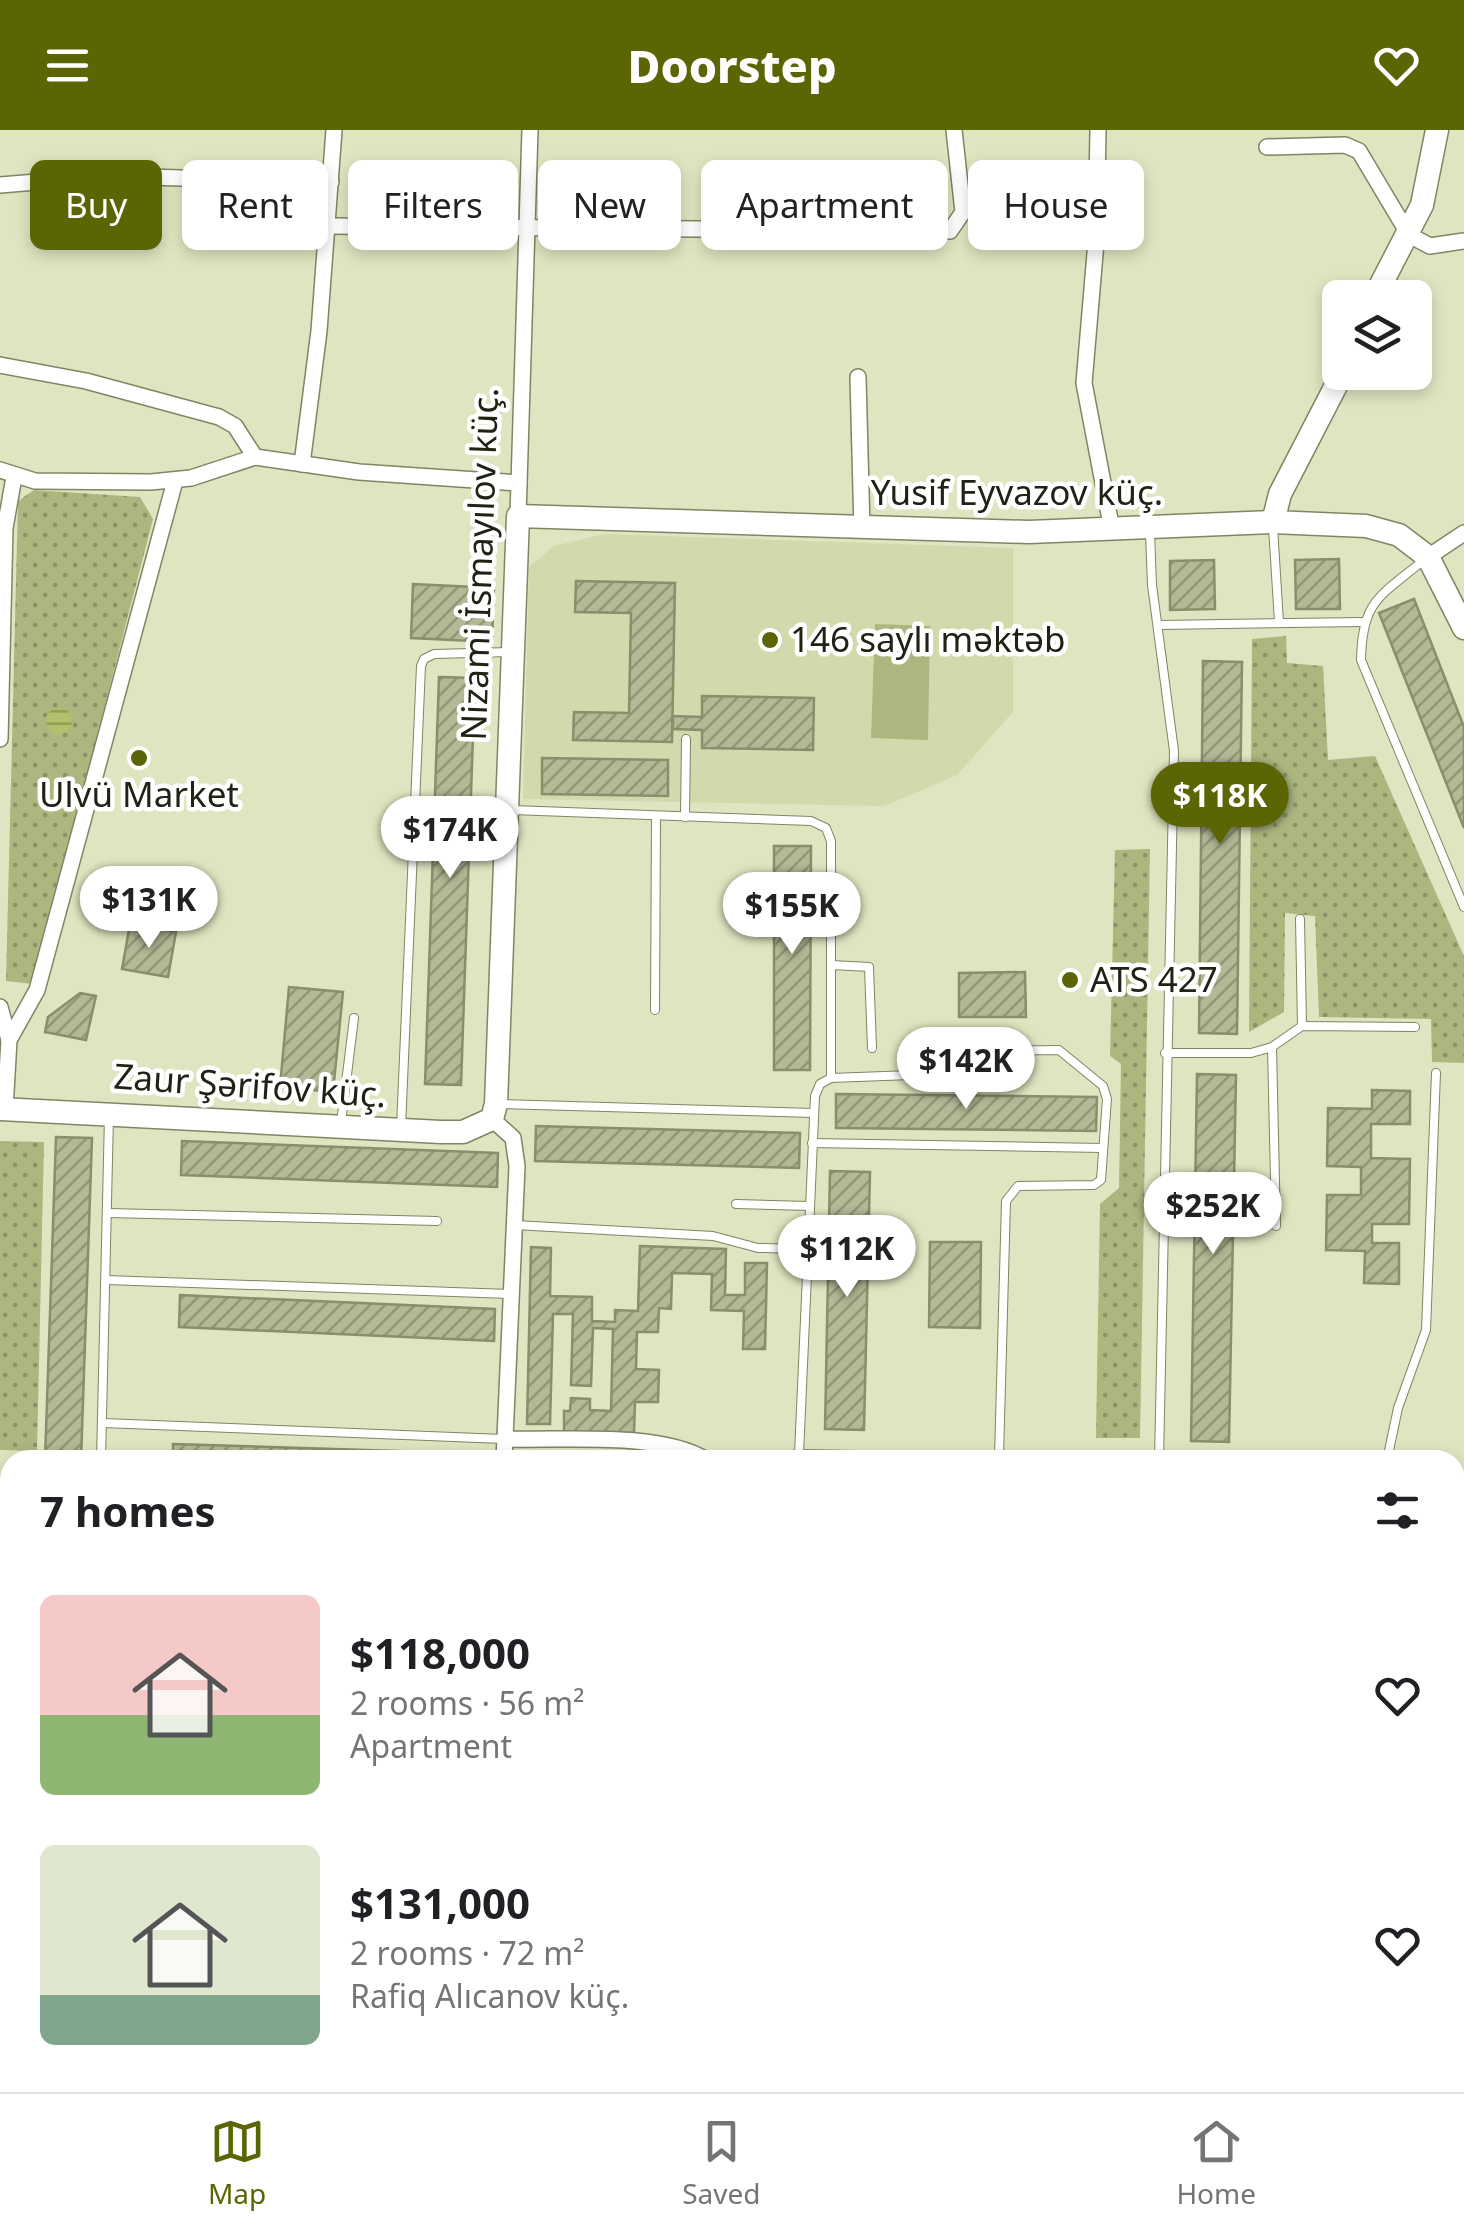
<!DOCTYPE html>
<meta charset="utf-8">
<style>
body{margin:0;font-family:"Noto Sans",sans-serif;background:#f2f2f2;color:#202124;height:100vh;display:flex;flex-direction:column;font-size:38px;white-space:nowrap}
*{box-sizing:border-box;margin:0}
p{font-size:32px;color:#757577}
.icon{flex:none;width:55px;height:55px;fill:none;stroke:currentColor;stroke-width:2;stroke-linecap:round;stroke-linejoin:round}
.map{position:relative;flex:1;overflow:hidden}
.sheet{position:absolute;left:0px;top:1320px;width:1465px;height:642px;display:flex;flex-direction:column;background:#fff;border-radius:30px 30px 0 0;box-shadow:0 5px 15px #0003}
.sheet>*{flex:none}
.banner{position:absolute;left:30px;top:30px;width:1405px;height:90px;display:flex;gap:20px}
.tools{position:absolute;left:1322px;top:150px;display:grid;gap:20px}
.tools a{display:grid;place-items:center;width:110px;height:110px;border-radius:15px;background:#fff;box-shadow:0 5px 15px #0003;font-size:50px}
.price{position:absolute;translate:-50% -85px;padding:0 22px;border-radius:35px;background:#fff;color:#222;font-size:32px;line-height:65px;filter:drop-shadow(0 2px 5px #0008)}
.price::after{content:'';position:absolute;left:50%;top:60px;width:30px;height:22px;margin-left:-15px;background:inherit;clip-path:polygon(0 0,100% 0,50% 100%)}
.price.current{background:#5c6504;color:#fff}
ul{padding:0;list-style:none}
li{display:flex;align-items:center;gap:30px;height:250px;padding:0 40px}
li span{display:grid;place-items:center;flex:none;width:280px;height:200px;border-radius:15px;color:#555}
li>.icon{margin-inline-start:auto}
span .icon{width:120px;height:120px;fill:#fffc;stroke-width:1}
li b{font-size:42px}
h2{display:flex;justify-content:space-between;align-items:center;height:120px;padding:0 40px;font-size:42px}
.pill{padding:0 35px;border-radius:15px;background:#fff;box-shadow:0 5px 15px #0003;font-size:35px;line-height:90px}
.pill.current{background:#5c6504;color:#fff}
header{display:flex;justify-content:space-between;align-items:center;height:130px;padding:0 40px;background:#5c6504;color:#fff;font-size:45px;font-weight:800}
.menu{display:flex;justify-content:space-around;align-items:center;height:140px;border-top:2px solid #e0e0e0;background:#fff;font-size:28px;color:#757577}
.menu a{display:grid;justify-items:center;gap:5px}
.menu .current{color:#5c6504}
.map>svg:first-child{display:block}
.built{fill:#d2daad}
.grass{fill:#adb67f}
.park{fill:url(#park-dots)}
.water{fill:url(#water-rules)}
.building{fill:url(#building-hatch);stroke:#898e6c;stroke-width:2.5}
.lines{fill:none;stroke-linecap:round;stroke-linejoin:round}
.lane-casing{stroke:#808563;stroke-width:10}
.street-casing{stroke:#808563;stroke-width:18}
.secondary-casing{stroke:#808563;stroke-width:25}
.lane{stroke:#fff;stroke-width:8}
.street{stroke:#fff;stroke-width:15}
.secondary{stroke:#fff;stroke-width:22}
.poi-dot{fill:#5c6504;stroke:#fff;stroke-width:4}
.labels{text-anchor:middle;stroke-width:9;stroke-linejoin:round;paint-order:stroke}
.street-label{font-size:35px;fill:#202214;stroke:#fff}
.poi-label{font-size:35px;fill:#202214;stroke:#fff;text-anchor:start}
</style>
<header><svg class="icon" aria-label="menu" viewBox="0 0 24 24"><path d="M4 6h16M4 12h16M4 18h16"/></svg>Doorstep<svg class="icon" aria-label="heart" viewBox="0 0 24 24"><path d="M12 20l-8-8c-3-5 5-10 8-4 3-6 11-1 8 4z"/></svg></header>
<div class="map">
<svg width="1464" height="1962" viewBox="0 0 1464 1962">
<defs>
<pattern id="park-dots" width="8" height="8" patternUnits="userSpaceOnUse" patternTransform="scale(2.5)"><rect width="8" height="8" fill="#adb67f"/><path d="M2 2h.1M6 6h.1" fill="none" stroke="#8c9467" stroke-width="1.8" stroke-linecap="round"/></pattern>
<pattern id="water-rules" width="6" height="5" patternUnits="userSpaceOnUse" patternTransform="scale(2.5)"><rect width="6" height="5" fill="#b3bf6a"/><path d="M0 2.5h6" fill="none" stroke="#919b56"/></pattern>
<pattern id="building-hatch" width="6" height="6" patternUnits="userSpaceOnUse" patternTransform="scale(2.5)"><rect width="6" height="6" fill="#b3b995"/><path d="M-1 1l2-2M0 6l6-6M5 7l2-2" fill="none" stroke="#919678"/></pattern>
</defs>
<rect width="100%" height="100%" fill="#dfe5c0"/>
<!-- built -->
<g class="built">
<path d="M605 404 1013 418V582L957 645 884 676 523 669 529 437 554 416Z"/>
<path d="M0 1824 10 1825V1952H445V1962H0Z"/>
</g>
<!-- grass -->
<path class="grass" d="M875 494 930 496 928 610 871 608Z"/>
<!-- park -->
<g class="park">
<path d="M34 360 140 367 153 389 33 854 6 851 18 371Z"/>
<path d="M1286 506 1287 533 1323 536 1328 630 1375 626 1464 826V933L1432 932 1431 889 1319 887 1315 786 1285 783 1284 882 1249 902 1252 509Z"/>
<path d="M1150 719 1140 1308H1096L1100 1074 1119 1058 1121 934 1110 926 1115 720Z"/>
<path d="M0 1011 44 1012 37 1321 0 1320Z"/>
<path d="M0 1376H10V1707L0 1706Z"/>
<path d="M1455 1584 1464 1604V1962H1433L1434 1953 1455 1952V1690L1459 1689Z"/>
</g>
<!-- water -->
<circle class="water" cx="59" cy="591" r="13"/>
<!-- building -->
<g class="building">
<path d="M1339 429 1340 479H1296L1295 430Z"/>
<path d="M1214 430 1215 479 1170 480V431Z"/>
<path d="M576 451 675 453 672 612 573 610 574 582 629 583 631 483 575 482Z"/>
<path d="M413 454 494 458 492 512 411 508Z"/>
<path d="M1414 469 1464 597V698L1379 483Z"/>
<path d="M1203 531 1242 532 1237 904 1199 903Z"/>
<path d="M439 547 475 548 461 955 425 954Z"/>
<path d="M702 566 814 568 813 620 702 618V600L673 599V586L702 587Z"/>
<path d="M542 628 668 630V666L542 664Z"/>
<path d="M774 716H811L810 940H774Z"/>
<path d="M130 794 176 802 168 847 122 839Z"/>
<path d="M1025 842 1026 887H959V843Z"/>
<path d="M289 857 343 862 333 962 280 957Z"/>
<path d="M80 863 96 866 86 910 45 902 48 887Z"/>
<path d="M1197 944 1236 945 1229 1312 1191 1311Z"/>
<path d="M1372 960 1410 961V994H1371V1028L1410 1029 1409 1094H1372V1113H1399V1154L1364 1153 1365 1121 1326 1120 1327 1065H1361V1037L1327 1036 1328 978 1372 979Z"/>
<path d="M836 964 1097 967 1096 1001 836 998Z"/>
<path d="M536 996 800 1003 799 1038 535 1031Z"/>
<path d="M56 1007 92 1008 81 1330H45Z"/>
<path d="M182 1011 498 1023 497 1057 181 1045Z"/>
<path d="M830 1041 870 1042 864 1300 825 1299Z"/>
<path d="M930 1112H981L980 1198 929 1197Z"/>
<path d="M640 1116 726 1119 725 1165H745V1133H767L765 1219H743L744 1181 711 1180 712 1144 672 1143 671 1179 659 1178 658 1202H637L636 1239 659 1240 658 1272H635L634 1303 564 1302V1281H570L571 1268 590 1269V1280L611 1281 613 1199 593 1198 591 1256 571 1255 573 1184H553L550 1294H527L531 1117 551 1118 550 1166 592 1167V1191L615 1192V1180L638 1181Z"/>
<path d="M180 1165 495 1179 494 1211 179 1197Z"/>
<path d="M173 1314 491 1324 490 1330H173Z"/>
<path d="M1377 1952H1418L1417 1962H1376Z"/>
</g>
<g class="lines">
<!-- lane casing -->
<g class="lane-casing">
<g id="lane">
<path d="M1273 397 1279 492"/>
<path d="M1425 429C1381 466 1362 469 1361 530L1464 777"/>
<path d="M1159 495 1362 492"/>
<path d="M512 680 811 691 826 698 831 711V948L820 954 815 966 799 1324"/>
<path d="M685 687 686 609"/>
<path d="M1300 789 1302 896"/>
<path d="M831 835 869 837 872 918"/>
<path d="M655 880 656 686"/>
<path d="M1272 917 1276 1096"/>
<path d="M1165 923H1251L1272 917 1302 896 1415 897"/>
<path d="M831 948 911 945 959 921 1059 920 1103 956 1107 969 1101 1050 1094 1055 1018 1056 1006 1071 999 1327"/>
<path d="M498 974 814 983"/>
<path d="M341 993 354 888"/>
<path d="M401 997 421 536 424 529 434 524 510 522"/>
<path d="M812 1013 1103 1018"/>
<path d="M736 1074 809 1076"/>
<path d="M108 1083 437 1091"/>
<path d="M515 1095 713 1106 758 1118 807 1119"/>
<path d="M106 1150 511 1164"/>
<path d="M103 1293 503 1309"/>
<path d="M101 1330 109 986"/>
<path d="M757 1330 799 1324 1159 1330 1174 621 1152 455 1150 403"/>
<path d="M1387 1330 1398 1278 1426 1200 1436 943"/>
<path d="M0 1353H10"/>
<path d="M1455 1555 1464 1572"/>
<path d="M0 1724 10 1725"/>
<path d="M1359 1952 1361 1962"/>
</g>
</g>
<!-- street casing -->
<g class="street-casing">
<g id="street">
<path d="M1098 0 1096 112 1084 253 1112 400"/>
<path d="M1267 17 1345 15 1359 21 1409 105 1430 116 1464 111"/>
<path d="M0 55 108 46 331 52"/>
<path d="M328 96 950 101 963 82 954 0"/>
<path d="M0 235 86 251 219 287 235 296 255 327"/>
<path d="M858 247 862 399"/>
<path d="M302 334 319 201 334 0"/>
<path d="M0 340 35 351 151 352 191 348 255 327 359 342 519 353"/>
<path d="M518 386 530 0"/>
<path d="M1428 427 1464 403"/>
<path d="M0 609 5 398 14 347"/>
<path d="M0 877 9 910"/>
<path d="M5 979 9 910 37 860 175 351"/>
<path d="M492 989 513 1008 517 1036 504 1330"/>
<path d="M506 1309C561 1311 661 1301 706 1330"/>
<path d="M950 1952 953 1962"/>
<path d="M468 1962 469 1952"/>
</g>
</g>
<!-- secondary casing -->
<g class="secondary-casing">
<g id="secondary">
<path d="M1374 168 1422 75 1437 0"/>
<path d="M1273 392 1280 364 1343 242"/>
<path d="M0 979 441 1002H463L492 989 496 974 518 386 1029 402 1273 392 1366 396 1399 405 1428 427 1464 498"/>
</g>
</g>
<!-- lane -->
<use href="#lane" class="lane"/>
<!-- street -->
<use href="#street" class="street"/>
<!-- secondary -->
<use href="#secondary" class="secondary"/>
</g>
<!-- markers -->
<g class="poi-dot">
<circle cx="770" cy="510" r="10"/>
<circle cx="139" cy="628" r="10"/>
<circle cx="1070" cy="850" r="10"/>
</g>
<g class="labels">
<!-- street labels -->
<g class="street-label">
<text x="1017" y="375">Yusif Eyvazov küç.</text>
<text transform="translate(480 434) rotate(-88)" y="12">Nizami İsmayılov küç.</text>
<text transform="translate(250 956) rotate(4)" y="12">Zaur Şərifov küç.</text>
</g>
<!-- poi labels -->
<g class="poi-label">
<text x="790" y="522">146 saylı məktəb</text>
<text x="139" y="677" text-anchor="middle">Ulvü Market</text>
<text x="1090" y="862">ATS 427</text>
</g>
</g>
</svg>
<div class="tools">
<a><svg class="icon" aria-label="layers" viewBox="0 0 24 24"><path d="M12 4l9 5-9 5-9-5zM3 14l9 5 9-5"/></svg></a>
</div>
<b class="price current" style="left:1220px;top:717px">$118K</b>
<b class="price" style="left:450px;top:751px">$174K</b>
<b class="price" style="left:149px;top:821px">$131K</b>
<b class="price" style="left:792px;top:827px">$155K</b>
<b class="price" style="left:966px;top:982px">$142K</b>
<b class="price" style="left:1213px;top:1127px">$252K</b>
<b class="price" style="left:847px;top:1170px">$112K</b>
<div class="banner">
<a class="pill current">Buy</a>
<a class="pill">Rent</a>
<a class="pill">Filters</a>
<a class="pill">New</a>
<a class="pill">Apartment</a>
<a class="pill">House</a>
</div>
<section class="sheet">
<h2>7 homes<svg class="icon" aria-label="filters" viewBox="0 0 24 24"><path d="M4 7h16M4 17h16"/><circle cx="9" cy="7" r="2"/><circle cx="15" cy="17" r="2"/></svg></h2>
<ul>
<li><span style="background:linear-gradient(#f6c9c9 60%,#8fb573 0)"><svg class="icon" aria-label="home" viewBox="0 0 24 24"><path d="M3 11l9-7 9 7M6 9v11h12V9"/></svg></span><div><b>$118,000</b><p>2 rooms · 56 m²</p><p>Apartment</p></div><svg class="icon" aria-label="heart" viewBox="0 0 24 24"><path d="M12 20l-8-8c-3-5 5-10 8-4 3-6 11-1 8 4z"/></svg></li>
<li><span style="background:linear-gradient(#dfe7d0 75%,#7fa58c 0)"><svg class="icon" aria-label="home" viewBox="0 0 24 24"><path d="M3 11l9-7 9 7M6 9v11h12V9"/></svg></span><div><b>$131,000</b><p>2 rooms · 72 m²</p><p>Rafiq Alıcanov küç.</p></div><svg class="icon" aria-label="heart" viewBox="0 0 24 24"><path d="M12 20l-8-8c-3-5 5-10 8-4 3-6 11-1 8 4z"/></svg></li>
</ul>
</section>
</div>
<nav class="menu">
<a class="current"><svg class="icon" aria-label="map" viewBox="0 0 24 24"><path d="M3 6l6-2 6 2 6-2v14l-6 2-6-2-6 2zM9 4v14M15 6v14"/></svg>Map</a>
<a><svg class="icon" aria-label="saved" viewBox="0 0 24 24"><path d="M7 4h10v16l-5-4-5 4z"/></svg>Saved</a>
<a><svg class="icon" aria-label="home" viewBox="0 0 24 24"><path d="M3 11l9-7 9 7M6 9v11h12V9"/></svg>Home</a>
</nav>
